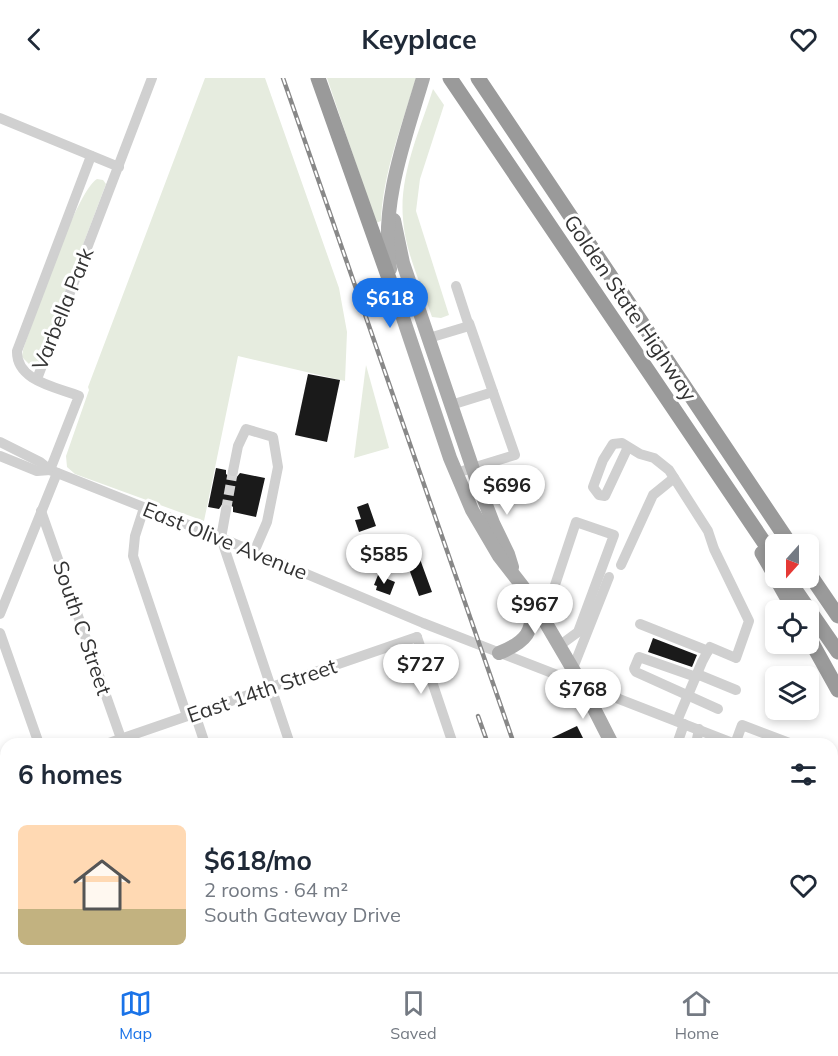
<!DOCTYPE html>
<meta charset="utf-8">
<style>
body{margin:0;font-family:Mulish,sans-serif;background:#f6f6f7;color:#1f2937;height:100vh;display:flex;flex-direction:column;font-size:22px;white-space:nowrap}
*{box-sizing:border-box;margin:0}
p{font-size:20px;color:#747a83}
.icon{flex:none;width:33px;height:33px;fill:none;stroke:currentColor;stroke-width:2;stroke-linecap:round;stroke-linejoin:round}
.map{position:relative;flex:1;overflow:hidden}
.details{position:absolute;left:0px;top:660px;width:838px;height:234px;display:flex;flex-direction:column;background:#fff;border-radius:18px 18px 0 0;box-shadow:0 3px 9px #0003}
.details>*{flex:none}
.needle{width:39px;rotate:201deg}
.buttons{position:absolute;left:765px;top:456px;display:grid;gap:12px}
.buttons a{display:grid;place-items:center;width:54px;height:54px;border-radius:9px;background:#fff;box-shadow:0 3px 9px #0003;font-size:30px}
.price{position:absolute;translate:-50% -51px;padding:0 14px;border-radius:21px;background:#fff;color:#222;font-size:20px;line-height:39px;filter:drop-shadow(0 2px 3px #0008)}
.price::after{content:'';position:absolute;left:50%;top:36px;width:18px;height:14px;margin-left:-9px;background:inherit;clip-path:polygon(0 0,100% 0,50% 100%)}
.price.current{background:#1a73e8;color:#fff}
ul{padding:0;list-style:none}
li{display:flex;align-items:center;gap:18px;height:150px;padding:0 18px}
li span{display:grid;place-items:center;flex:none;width:168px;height:120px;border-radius:9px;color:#555}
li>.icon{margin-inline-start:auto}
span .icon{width:72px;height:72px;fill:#fffc;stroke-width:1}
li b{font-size:26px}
h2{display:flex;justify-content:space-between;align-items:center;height:72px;padding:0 18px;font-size:26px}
header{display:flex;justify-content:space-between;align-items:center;height:78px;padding:0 18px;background:#fff;font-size:27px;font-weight:700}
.tab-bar{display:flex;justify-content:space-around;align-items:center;height:84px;border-top:2px solid #e0e1e3;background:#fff;font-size:16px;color:#747a83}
.tab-bar a{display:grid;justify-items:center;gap:3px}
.tab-bar .current{color:#1a73e8}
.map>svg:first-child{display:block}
.green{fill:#e6ecdf}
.building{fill:#1a1a1a}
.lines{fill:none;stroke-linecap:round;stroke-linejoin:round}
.minor-tunnel{stroke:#d6d6d6;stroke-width:10;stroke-dasharray:10 5;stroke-linecap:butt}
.minor{stroke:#d0d0d0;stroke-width:10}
.major{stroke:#ababab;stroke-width:14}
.highway{stroke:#9a9a9a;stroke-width:15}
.rail-casing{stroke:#888;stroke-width:4.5}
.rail{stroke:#fff;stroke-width:2;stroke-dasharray:7;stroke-linecap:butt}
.labels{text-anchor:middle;stroke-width:6;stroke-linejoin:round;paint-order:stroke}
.street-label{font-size:21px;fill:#333;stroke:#fff}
</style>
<header><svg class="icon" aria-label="back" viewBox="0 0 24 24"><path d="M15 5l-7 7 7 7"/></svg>Keyplace<svg class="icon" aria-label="heart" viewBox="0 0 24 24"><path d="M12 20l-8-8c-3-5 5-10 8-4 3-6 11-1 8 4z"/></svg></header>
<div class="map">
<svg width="838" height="894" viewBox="0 0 838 894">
<rect width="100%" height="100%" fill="#fff"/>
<!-- green -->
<g class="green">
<path d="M205 0H265L339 210 347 254 345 303 238 278 204 443 75 396 67 389 66 378 89 312 88 309Z"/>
<path d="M327 0H416C402 47 383 95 381 143L376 145Z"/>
<path d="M433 11 444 27 420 101 416 133 449 237 441 240 432 239C422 208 405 174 403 141 399 97 420 52 433 11Z"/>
<path d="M97 101 103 102 106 106 39 283 29 286 22 279 23 272C34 241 75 115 97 101Z"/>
<path d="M366 287 389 370 354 380Z"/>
</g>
<!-- building -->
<g class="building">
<path d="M308 296 340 302 327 364 295 357Z"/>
<path d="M216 390 226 392V396L231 400H236L240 395 265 400 256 439 233 434V429L228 425H223L219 431 208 429Z"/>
<path d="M368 425 376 448 359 454 355 442 361 441 357 429Z"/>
<path d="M417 473 432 514 419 518 406 483 411 481 409 476Z"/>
<path d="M378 497 395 504 390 517 376 512 377 508 374 507Z"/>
<path d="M653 560 697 577 692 589 648 574Z"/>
<path d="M577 648 586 666H539Z"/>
</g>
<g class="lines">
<!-- minor-tunnel -->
<path class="minor-tunnel" d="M226 432 233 393"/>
<!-- minor -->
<g class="minor">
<path d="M0 40 119 89"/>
<path d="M469 245 493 314"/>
<path d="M429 260 469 248 456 208"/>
<path d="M37 301 152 0"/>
<path d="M451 327 493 314 515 377 456 395"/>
<path d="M0 364 40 384 50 392 221 460 423 545 735 666"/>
<path d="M628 369 605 418 599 417 593 409 603 382 613 366 622 365 640 376 654 380 669 392 708 453 714 471 749 543 736 580 710 569 702 584 677 643"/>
<path d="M0 378 37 393 50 392"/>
<path d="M50 392 79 318C56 309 16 303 17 273L91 78"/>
<path d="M233 393 238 368 246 351 273 359 278 389 267 444 254 474"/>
<path d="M144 430 135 458 133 478 187 638"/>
<path d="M226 432 221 460 290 666"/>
<path d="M41 433 123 666"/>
<path d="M621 487 653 417 674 400"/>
<path d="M537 529 551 519 576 444 614 457 578 554 559 568"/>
<path d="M0 536 57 395"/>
<path d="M640 546 708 573"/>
<path d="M0 555 39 666"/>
<path d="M417 559 453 666"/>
<path d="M573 590 609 499"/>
<path d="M697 596 736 612"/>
<path d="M696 599 639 579 634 591 636 594 718 631"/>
<path d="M195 636 205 666"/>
<path d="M106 666 417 559"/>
<path d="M677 666 684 646"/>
<path d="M696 666 699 651"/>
<path d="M735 666 742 647 792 666"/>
<path d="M0 703 6 701"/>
<path d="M832 708 838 710"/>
<path d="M0 794 6 812"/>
<path d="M832 821 838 839"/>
<path d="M114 888 116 894"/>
<path d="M197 888 199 894"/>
<path d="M282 888 284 894"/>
<path d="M366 888 368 894"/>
<path d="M448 888 450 894"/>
<path d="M529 888 531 894"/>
<path d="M772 888 774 894"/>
<path d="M21 894 38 888"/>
</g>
<!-- major -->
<g class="major">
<path d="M394 142 403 185 478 406 493 445 508 476 512 489"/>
<path d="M390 191C380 126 405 61 423 0"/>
<path d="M395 216 450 380 472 432 499 478 530 518 581 605 612 666"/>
<path d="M499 575C526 564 535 554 531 523"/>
<path d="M690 888 692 894"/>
</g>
<!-- highway -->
<g class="highway">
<path d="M318 0 398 226"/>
<path d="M450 0 776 482"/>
<path d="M478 0 790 466"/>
<path d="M762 475 776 499"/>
<path d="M808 494 838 538"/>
<path d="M776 500 794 532"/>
<path d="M787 500 838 574"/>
<path d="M808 558 838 612"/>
</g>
<!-- rail casing -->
<g class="rail-casing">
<g id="rail">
<path d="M283 0 514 666"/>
<path d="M478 638 488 666"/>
<path d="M565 888 567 894"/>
<path d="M590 888 592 894"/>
</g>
</g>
<!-- rail -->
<use href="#rail" class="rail"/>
</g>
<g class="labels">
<!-- street labels -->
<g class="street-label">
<text transform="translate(630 230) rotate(56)" y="7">Golden State Highway</text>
<text transform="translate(63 231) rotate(-68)" y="7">Varbella Park</text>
<text transform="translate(225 463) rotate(22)" y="7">East Olive Avenue</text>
<text transform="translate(82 550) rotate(71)" y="7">South C Street</text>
<text transform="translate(262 613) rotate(-19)" y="7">East 14th Street</text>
</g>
</g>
</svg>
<div class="buttons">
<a><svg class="needle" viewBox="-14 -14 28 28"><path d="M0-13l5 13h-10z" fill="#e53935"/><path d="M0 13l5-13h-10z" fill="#747a83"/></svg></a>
<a><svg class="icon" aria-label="locate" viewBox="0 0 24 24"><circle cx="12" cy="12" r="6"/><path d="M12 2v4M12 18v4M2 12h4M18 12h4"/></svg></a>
<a><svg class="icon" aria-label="layers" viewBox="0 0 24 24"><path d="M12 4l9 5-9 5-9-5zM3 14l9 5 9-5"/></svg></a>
</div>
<b class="price current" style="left:390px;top:251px">$618</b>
<b class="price" style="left:507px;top:438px">$696</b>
<b class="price" style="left:384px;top:507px">$585</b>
<b class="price" style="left:535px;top:557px">$967</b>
<b class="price" style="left:421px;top:617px">$727</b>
<b class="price" style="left:583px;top:642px">$768</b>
<section class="details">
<h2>6 homes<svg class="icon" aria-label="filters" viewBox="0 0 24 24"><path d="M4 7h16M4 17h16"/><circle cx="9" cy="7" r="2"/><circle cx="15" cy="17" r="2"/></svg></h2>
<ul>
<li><span style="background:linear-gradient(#ffd9b3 70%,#c2b280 0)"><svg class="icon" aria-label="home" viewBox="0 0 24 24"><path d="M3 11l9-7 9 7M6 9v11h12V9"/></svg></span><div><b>$618/mo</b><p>2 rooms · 64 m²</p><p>South Gateway Drive</p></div><svg class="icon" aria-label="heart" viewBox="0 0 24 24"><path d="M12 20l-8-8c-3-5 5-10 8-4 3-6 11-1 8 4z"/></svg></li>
</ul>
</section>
</div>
<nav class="tab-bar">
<a class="current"><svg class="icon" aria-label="map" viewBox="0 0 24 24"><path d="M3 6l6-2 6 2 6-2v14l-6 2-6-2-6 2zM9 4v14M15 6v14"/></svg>Map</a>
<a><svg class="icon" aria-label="saved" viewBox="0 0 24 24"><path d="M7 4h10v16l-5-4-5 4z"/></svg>Saved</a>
<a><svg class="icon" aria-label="home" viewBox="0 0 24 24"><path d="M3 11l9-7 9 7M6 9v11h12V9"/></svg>Home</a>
</nav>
